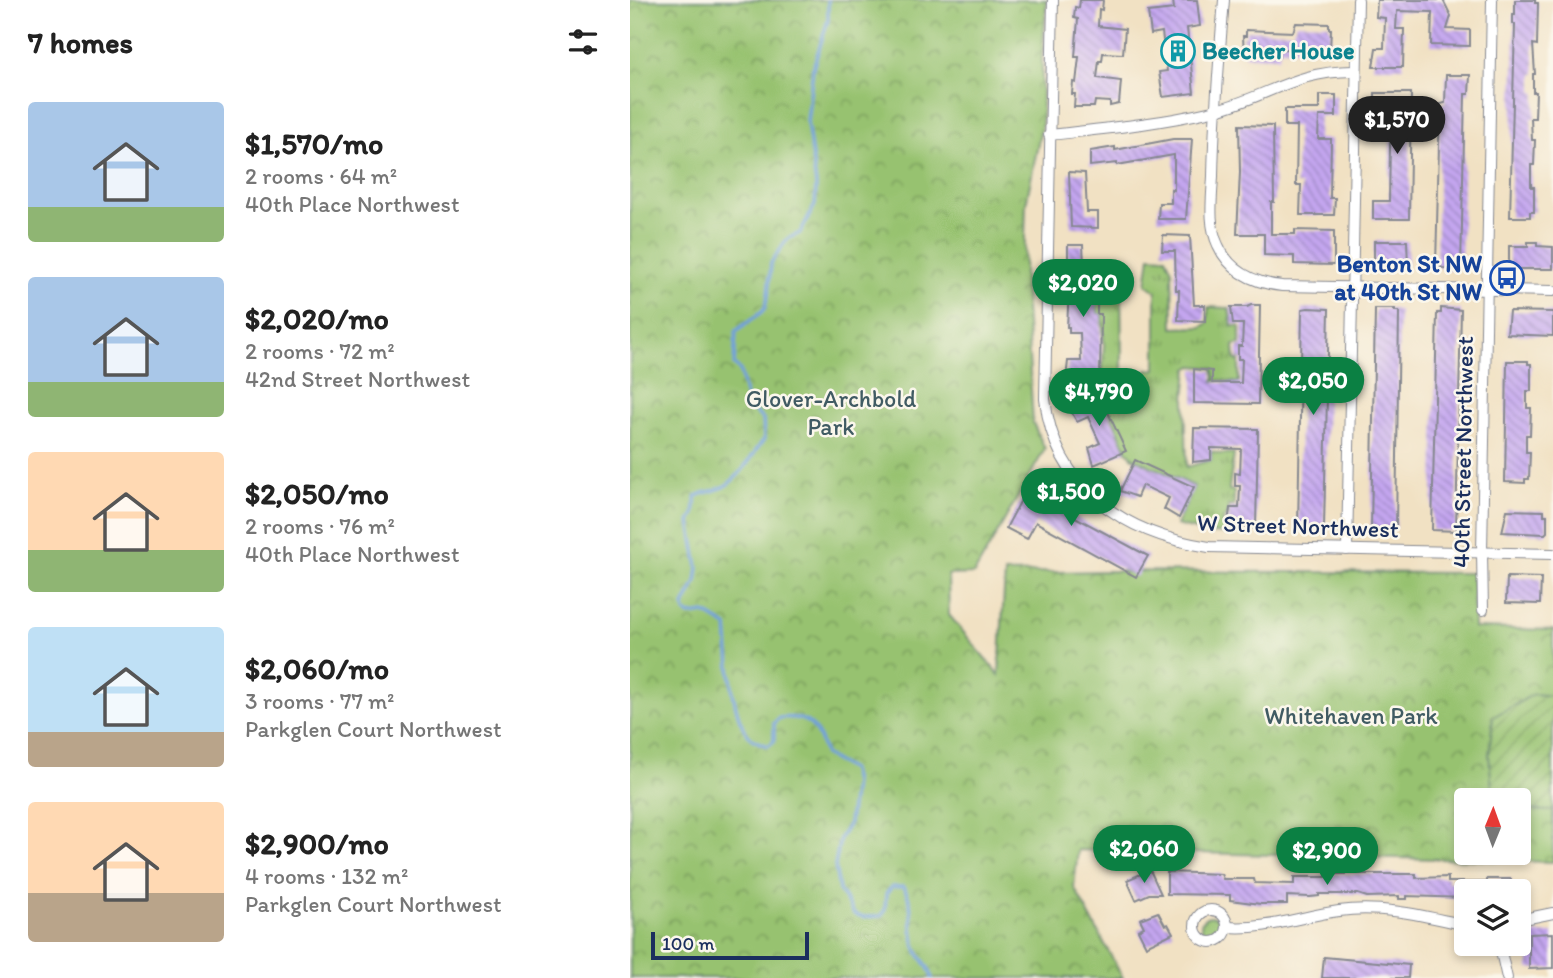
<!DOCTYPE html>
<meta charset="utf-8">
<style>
body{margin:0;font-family:Itim,sans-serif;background:#f2f2f2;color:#222;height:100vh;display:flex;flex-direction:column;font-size:26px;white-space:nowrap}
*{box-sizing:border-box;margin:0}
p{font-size:23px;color:#767676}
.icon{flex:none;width:38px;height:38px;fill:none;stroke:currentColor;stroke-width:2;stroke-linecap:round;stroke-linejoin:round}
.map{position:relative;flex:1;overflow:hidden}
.panel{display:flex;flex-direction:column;background:#fff;width:630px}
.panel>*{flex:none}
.needle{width:46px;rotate:1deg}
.buttons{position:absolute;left:824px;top:788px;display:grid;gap:14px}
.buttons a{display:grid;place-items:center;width:77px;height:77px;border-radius:7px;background:#fff;box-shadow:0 4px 10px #0003;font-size:35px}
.scale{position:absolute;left:21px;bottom:18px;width:158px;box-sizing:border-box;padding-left:7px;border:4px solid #1b2f5e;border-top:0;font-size:19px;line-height:24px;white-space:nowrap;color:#1b2f5e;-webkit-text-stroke:5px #fbf7ec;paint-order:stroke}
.price{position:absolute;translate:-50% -60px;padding:0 16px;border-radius:24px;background:#0b8043;color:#fff;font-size:23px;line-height:46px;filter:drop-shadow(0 2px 4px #0008)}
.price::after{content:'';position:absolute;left:50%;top:42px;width:21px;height:16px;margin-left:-10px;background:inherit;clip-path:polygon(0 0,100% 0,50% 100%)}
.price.on{background:#222;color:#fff}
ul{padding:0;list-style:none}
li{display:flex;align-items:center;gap:21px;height:175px;padding:0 28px}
li span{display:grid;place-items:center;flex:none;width:196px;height:140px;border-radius:7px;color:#555}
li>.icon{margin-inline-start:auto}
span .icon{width:84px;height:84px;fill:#fffc;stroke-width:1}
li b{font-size:30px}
h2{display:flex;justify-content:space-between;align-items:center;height:84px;padding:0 28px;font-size:30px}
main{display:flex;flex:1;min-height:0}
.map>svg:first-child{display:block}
.grass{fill:url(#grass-tufts);stroke:#597866;stroke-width:2}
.park{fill:url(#park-crowns);stroke:#597866;stroke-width:2;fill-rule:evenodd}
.garden{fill:url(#garden-furrows);stroke:#597866;stroke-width:2}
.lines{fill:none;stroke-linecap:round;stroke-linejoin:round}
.stream{stroke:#71a0da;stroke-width:3.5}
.building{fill:url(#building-back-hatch)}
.street-casing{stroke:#868890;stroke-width:12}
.street{stroke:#fff;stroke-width:10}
.labels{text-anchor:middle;stroke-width:5;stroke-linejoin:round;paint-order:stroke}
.culture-label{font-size:24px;font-weight:bold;fill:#0d838f;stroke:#fbf7ec;text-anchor:start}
.transit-label{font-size:24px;font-weight:bold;fill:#164399;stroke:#fbf7ec;text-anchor:end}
.park-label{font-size:24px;fill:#405b63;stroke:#fbf7ec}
.street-label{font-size:24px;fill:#1b2f5e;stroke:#fbf7ec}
</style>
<main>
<section class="panel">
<h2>7 homes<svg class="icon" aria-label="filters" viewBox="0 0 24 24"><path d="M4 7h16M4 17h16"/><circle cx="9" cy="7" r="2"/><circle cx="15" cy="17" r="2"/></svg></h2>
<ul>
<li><span style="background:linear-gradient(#a9c7e8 75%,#8fb573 0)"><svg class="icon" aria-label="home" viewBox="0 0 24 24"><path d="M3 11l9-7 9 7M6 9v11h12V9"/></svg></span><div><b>$1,570/mo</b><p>2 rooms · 64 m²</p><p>40th Place Northwest</p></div></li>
<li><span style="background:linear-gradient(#a9c7e8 75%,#8fb573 0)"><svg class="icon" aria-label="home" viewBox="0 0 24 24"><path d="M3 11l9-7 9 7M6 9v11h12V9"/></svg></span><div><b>$2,020/mo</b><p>2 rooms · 72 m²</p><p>42nd Street Northwest</p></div></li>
<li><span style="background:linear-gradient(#ffd9b3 70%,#8fb573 0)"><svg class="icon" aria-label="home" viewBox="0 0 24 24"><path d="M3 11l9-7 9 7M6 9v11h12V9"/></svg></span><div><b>$2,050/mo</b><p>2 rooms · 76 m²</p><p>40th Place Northwest</p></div></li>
<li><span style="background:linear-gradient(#bfe0f5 75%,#b9a48a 0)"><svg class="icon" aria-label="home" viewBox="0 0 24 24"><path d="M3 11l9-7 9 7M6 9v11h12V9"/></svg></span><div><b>$2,060/mo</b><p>3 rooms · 77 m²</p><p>Parkglen Court Northwest</p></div></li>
<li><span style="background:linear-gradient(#ffd9b3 65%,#b9a48a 0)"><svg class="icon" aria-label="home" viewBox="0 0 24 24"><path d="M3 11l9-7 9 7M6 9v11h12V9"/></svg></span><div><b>$2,900/mo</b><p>4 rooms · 132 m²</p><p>Parkglen Court Northwest</p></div></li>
</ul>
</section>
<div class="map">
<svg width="923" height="978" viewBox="0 0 923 978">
<defs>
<pattern id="grass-tufts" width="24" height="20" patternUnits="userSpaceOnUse" patternTransform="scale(1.75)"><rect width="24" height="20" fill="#97c26f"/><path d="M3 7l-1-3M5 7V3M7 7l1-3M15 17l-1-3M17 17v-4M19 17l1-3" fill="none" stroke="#7a9e5e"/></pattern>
<pattern id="park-crowns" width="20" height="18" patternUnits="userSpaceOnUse" patternTransform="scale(1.75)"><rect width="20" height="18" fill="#97c26f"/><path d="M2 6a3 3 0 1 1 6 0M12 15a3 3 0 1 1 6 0" fill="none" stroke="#7a9e5e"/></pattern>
<pattern id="garden-furrows" width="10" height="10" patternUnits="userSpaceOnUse" patternTransform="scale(1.75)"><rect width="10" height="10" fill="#97c26f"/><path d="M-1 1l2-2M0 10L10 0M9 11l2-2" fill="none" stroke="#7a9e5e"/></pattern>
<pattern id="building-back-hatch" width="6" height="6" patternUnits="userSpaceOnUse" patternTransform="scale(1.75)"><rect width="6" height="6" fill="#c4a6ef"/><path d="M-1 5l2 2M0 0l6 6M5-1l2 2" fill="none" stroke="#9e88c5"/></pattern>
</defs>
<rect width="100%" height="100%" fill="#fbf7ec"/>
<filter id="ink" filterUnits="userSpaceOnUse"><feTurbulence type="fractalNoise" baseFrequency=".0143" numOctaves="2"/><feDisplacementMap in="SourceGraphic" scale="14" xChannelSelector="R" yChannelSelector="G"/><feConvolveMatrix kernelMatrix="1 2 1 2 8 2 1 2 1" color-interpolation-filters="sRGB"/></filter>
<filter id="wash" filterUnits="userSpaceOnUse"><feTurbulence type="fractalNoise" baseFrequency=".00686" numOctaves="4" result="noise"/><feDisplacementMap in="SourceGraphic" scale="28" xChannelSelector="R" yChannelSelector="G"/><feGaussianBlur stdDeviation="1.57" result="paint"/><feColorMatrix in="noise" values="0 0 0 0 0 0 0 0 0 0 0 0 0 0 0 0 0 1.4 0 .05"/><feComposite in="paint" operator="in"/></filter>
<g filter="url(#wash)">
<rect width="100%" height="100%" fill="#f1e1c3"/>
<!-- grass -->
<g class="grass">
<path d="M520 256 536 257 542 270 543 328 572 327 578 323V307L599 308 602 326H610V344L604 345 605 360H609V381L607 383 591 380 581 382 585 378 583 368 563 366 558 369 555 399 557 467 581 460V451L591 454 604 453C603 467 600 477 599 490L604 491V506H598V514L593 519 594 529H607L608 534 578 533 546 525 564 486 503 458 497 451 471 392 474 344 472 315 467 313V285L458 284 457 274H473L475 277 485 278 491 275 492 371 497 377 514 374 518 370 526 369V291L516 284Z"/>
<circle cx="581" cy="926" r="10"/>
</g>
<!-- park -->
<path class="park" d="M0 0H417L412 55V124L396 204 394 273 403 423 415 449 344 574 318 575 319 615 369 675 375 573 476 571 843 573 844 628 923 630V862L448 850 444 887 493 978H0ZM836 800H889V852H836Z"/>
<!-- garden -->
<path class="garden" d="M904 694 923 696V811L889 810V800H863L859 755 863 717Z"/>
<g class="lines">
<!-- stream -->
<path class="stream" d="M198 0V20L183 68 177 122 186 185 185 205 170 233 157 239 141 263 138 296 134 310 106 331 104 365 110 370C114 391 115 406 133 419L134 439C122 456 111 477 93 487 84 492 74 491 66 497L64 514 60 522 68 567 66 582 54 606 55 612 60 615 75 613 97 626C100 655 99 719 122 739 127 742 133 744 138 746L144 741V723L149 718C181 715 187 727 195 755L221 770 224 783 219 823 210 838 205 866 209 890 224 914 233 917 251 916 255 910 256 894 262 887H273C286 904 278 928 286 948 290 959 300 965 302 978"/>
</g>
<g id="blocks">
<!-- building -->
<g class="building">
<path d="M450 0H473L472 10 469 9 468 26 495 29 493 54 473 53 472 61H469L467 78 491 81 489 104 480 106V102L465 101 464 107H444L445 94H442L443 82 446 83 449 57H445L448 19 444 18 445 7 449 8Z"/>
<path d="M543 0H567L570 26 557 28 564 93 533 97 529 72 537 71 532 32 521 34 518 12 544 9Z"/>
<path d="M747 0H813L821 16 817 29 840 30V46L801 45 802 12 767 11 766 29H774L773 67H743L746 48H754L755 18 746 17Z"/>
<path d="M885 0H905V3H908L907 45 903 44 905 74H903V92H906L905 118H901L902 140H905L904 165H901V187H904V212H900V217H880L885 24H883V15H885Z"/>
<path d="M666 23 699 24V29H701L700 50 650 49 649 57 614 56 613 36H616V30L663 32Z"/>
<path d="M816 75H840L839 94H835L831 267H820V270L806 266 810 104 815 103Z"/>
<path d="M745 93H781L779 219H743V201H759L760 147 761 111H745Z"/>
<path d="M689 95H706V116H689L688 139H701L700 198H705L704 215H670L671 185H666L667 126H655V109H689Z"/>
<path d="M609 125 643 126 644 202H641V234H665V230L704 231V265L664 264V256L634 255V234H607L610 172Z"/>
<path d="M543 139H562L556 219H528L529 203H541V189L544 190V155L487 165V163L460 166V151L485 147V150Z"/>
<path d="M439 172 455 173 457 212H468V228L441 227Z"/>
<path d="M533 235 560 236 564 305H575V321L548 320 549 290H546L545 251H532Z"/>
<path d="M744 241H777L778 265H744Z"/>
<path d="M898 242H907V246L923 247V269H879V246H898Z"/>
<path d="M438 245H453L455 284 467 285V314H471L470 380 436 379 438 361H451L450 333H439V327H437L440 270H438Z"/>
<path d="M621 305H630L628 404 564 403V369L582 371V383H611L612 359H608V346H612L613 324H603L601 307H617Z"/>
<path d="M678 308 699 309 694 527H668L672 309Z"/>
<path d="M811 308 831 310 826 531 802 530 807 313H811Z"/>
<path d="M745 309H765V311H769L766 529H741Z"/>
<path d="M879 311 923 312V336L877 334Z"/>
<path d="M877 361H898V364H901V391H897V408H901L900 435H896V452H900L899 479H895V483L875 482Z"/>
<path d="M469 393 496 451 464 465 459 448 470 443 458 417 447 422 438 406Z"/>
<path d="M564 428 628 429 626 528 598 524 600 508H609L610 486H605V473L610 474 611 449 581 448V460L563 462Z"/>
<path d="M505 460 564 487 549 518 534 509 539 498 512 485 507 497 490 491Z"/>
<path d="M405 474 426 485 417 502 518 556 506 577 406 522 397 539 376 528Z"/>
<path d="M877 510 914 511V515H917V532L915 534 872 532Z"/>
<path d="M877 577 911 578 910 604 876 603Z"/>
<path d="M520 870 531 894H519L506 900 497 880Z"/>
<path d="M537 872 591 874 593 879H624L625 883 664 884V877H696V874H786V878L818 877V882H857V879H881V891H836V898L777 896V899H769V896L737 897 728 894H689V896L680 897 657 896V904H631L600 900V895L537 894Z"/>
<path d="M528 912 535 925 538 924 543 933 516 946 508 930 514 927 510 919Z"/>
<path d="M923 933V968L899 969V934Z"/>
<path d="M694 957 779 965 778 978H692Z"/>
</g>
</g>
</g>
<g filter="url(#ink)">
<use href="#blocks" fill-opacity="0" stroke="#868890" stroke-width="2"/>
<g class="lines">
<!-- street casing -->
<g class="street-casing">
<g id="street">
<path d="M423 0 415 399C425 489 495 534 579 547L923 554"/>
<path d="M594 0C589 59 584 117 583 176 582 199 578 224 588 245 600 272 624 283 652 286L923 291"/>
<path d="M419 135C471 129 527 124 578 112 634 100 663 70 726 71"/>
<path d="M717 550 728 0"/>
<path d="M853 610 852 552 862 0"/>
<circle cx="581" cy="926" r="16"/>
<path d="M889 920 923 913"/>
<path d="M598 927C637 930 671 916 709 911 753 905 794 916 836 925"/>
<path d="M869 943 877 978"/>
</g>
</g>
<!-- street -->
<use href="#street" class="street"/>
</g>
</g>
<!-- icons -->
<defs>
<g id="building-ring" transform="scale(1.75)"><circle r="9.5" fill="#fbf7ec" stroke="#0f9aa8" stroke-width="1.5"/><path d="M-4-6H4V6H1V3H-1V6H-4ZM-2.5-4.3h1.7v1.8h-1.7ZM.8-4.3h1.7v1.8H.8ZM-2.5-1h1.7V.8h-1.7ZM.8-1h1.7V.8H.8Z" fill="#0f9aa8"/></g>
<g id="bus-ring" transform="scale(1.75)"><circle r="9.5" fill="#fbf7ec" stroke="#1a4fb4" stroke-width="1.5"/><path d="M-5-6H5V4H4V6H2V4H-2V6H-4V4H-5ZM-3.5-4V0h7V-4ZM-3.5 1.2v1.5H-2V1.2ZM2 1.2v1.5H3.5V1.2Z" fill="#1a4fb4"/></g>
</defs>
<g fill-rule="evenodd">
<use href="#building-ring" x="548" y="51"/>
<use href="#bus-ring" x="877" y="278"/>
</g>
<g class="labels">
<!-- culture labels -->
<g class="culture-label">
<text x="572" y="59">Beecher House</text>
</g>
<!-- transit labels -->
<g class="transit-label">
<text x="852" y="272">Benton St NW<tspan x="852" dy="28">at 40th St NW</tspan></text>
</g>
<!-- park labels -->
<g class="park-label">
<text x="201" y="407">Glover-Archbold<tspan x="201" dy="28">Park</tspan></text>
<text x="721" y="724">Whitehaven Park</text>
</g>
<!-- street labels -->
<g class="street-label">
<text transform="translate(833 452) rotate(-89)" y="8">40th Street Northwest</text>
<text transform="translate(668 526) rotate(2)" y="8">W Street Northwest</text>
</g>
</g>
</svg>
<div class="buttons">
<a><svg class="needle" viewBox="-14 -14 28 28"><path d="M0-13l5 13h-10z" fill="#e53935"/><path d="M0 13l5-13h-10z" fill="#767676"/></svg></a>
<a><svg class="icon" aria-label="layers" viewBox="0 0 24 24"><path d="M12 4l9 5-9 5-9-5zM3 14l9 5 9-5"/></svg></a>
</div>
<div class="scale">100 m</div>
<b class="price on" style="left:767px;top:156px">$1,570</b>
<b class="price" style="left:453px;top:319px">$2,020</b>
<b class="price" style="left:683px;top:417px">$2,050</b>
<b class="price" style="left:469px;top:428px">$4,790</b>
<b class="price" style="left:441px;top:528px">$1,500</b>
<b class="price" style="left:514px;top:885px">$2,060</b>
<b class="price" style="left:697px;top:887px">$2,900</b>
</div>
</main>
